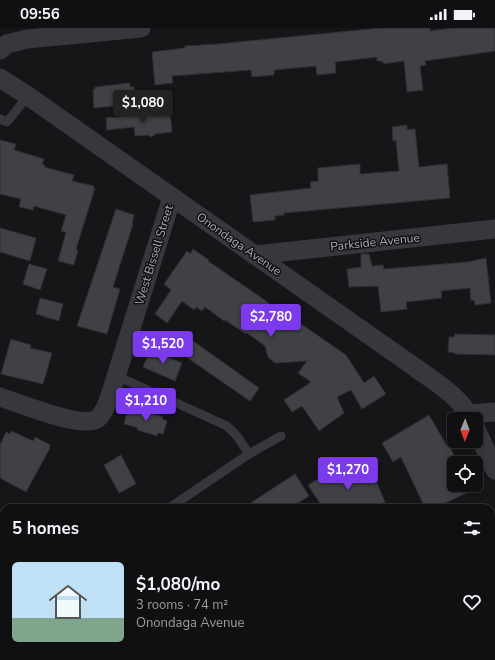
<!DOCTYPE html>
<meta charset="utf-8">
<style>
body{margin:0;font-family:"Nunito Sans",sans-serif;background:#1e1e20;color:#f1f3f6;height:100vh;display:flex;flex-direction:column;font-size:15px;white-space:nowrap}
*{box-sizing:border-box;margin:0}
p{font-size:13px;color:#9c9d9f}
.icon{flex:none;width:22px;height:22px;fill:none;stroke:currentColor;stroke-width:2;stroke-linecap:round;stroke-linejoin:round}
.map{position:relative;flex:1;overflow:hidden}
.side{position:absolute;left:0px;top:476px;width:495px;height:156px;display:flex;flex-direction:column;background:#101012;border-radius:12px 12px 0 0;box-shadow:0 2px 6px #0003,0 0 0 1px #303032}
.side>*{flex:none}
.needle{width:26px;rotate:181deg}
.buttons{position:absolute;left:447px;top:384px;display:grid;gap:8px}
.buttons a{display:grid;place-items:center;width:36px;height:36px;border-radius:6px;background:#101012;box-shadow:0 2px 6px #0003,0 0 0 1px #303032;font-size:20px}
.price{position:absolute;translate:-50% -34px;padding:0 9px;border-radius:4px;background:#7c3aed;color:#fff;font-size:13px;line-height:26px;filter:drop-shadow(0 1px 2px #0008)}
.price::after{content:'';position:absolute;left:50%;top:24px;width:12px;height:9px;margin-left:-6px;background:inherit;clip-path:polygon(0 0,100% 0,50% 100%)}
.price.selected{background:#222;color:#fff}
ul{padding:0;list-style:none}
li{display:flex;align-items:center;gap:12px;height:100px;padding:0 12px}
li+li{border-top:1px solid #303032}
li span{display:grid;place-items:center;flex:none;width:112px;height:80px;border-radius:6px;color:#555}
li>.icon{margin-inline-start:auto}
span .icon{width:48px;height:48px;fill:#fffc;stroke-width:1}
li b{font-size:17px}
h2{display:flex;justify-content:space-between;align-items:center;height:48px;padding:0 12px;font-size:17px}
.status{display:flex;justify-content:space-between;align-items:center;height:28px;padding:0 20px;background:#101012;direction:ltr}
.status svg{height:11px;fill:currentColor}
.map>svg:first-child{display:block}
.park{fill:url(#park-tufts)}
.building{fill:#404145;stroke:#303034}
.lines{fill:none;stroke-linecap:round;stroke-linejoin:round}
.service{stroke:#37383d;stroke-width:9}
.minor{stroke:#37383d;stroke-width:19}
.labels{text-anchor:middle;stroke-width:3;stroke-linejoin:round;paint-order:stroke}
.street-label{font-size:12px;fill:#a8adb8;stroke:#111113}
</style>
<div class="status"><b>09:56</b><svg viewBox="0 0 49 12"><path d="M0 12V9h3v3zM5 12V6h3v6zM10 12V3h3v9zM15 12V0h3v12zM26 1h20v11H26zM47 4h2v5h-2z"/></svg></div>
<div class="map">
<svg width="495" height="632" viewBox="0 0 495 632">
<defs>
<pattern id="park-tufts" width="24" height="20" patternUnits="userSpaceOnUse"><rect width="24" height="20" fill="#1e261f"/><path d="M3 7l-1-3M5 7V3M7 7l1-3M15 17l-1-3M17 17v-4M19 17l1-3" fill="none" stroke="#3c433d"/></pattern>
</defs>
<rect width="100%" height="100%" fill="#161618"/>
<!-- park -->
<g class="park">
<path d="M0 530 4 531V628H14V632H0Z"/>
<path d="M495 564V632H405L408 628H491V565Z"/>
</g>
<!-- building -->
<g class="building">
<path d="M380 0H430V3L453 0H495V23L425 33 426 37 420 38 423 62 407 64 404 33 384 36V34L382 35V33H377V29L335 34 336 45 317 47 316 38 274 42V47L252 49 251 42 172 48 173 55 155 57 152 24 185 20V18L218 16Z"/>
<path d="M130 55V59H134L136 76 94 80 93 62H95V59Z"/>
<path d="M170 84 172 104 156 106 151 109 148 107 135 108 134 99 107 102 106 90Z"/>
<path d="M407 97V102L415 101 419 139 447 136 450 170 284 185V187L275 188V192L253 194 250 167 311 160 310 154 318 153V140L360 136V146L399 143 396 112 393 113 392 99Z"/>
<path d="M0 112 16 116 14 122 44 131 42 136 45 137 44 139 74 147 72 153 94 158 93 160H95L76 221 78 222 74 237 58 233 66 204 61 203 66 187 34 178 33 182 19 179 21 171 0 166Z"/>
<path d="M116 181 134 187 132 196H133L113 259 120 261 107 306 77 298Z"/>
<path d="M0 200 36 210 30 233 0 224Z"/>
<path d="M193 221 209 232 208 233 269 275 264 281 286 296 291 289 346 327 364 355 374 348 386 366 362 381 351 362 337 369 344 385 319 403 302 378 292 384 284 372 311 354 298 345 307 333 275 335 268 329 265 318 247 305 246 306 225 292 224 293 205 279 202 283 196 279 194 282 182 273 167 295 155 286 171 262 164 256 187 223 190 226Z"/>
<path d="M361 226H369L372 238 383 237 384 241 467 234 486 230 491 275 475 277 474 272 471 273 470 260 441 263 442 270 406 274 407 281 381 284 378 258 349 259 347 241 361 239Z"/>
<path d="M29 236 47 241 40 262 23 256Z"/>
<path d="M40 270 63 276 59 293 36 286Z"/>
<path d="M455 306 495 307V327L455 326V325L448 324 449 309H454Z"/>
<path d="M189 310 259 360 250 373 179 324Z"/>
<path d="M11 311 31 317 30 320 52 325 43 356 1 346Z"/>
<path d="M150 322 182 335 175 353 143 339Z"/>
<path d="M134 380 163 389 162 391 167 393 163 406 158 405 157 408 137 402 138 400 124 396 127 384 132 385Z"/>
<path d="M429 387 447 418 449 417 458 435H454V457H469L471 463 434 480H425L401 429 393 434 382 415Z"/>
<path d="M11 403 33 413 35 409 50 417 49 420H50L26 464 0 450V417L6 404 10 406Z"/>
<path d="M121 427 136 456 119 465 104 437Z"/>
<path d="M364 437 375 456 377 455 385 474 373 480H323L308 457 330 444 336 452Z"/>
<path d="M295 446 309 468 290 480H243Z"/>
</g>
<g class="lines">
<!-- service -->
<g class="service">
<path d="M0 91 7 94 28 68"/>
<path d="M117 348 227 398 237 408 249 426 172 478"/>
<path d="M249 426 281 408"/>
<path d="M42 632 46 628"/>
</g>
<!-- minor -->
<g class="minor">
<path d="M0 22 7 16 27 11 141 0"/>
<path d="M0 50 28 68 416 340C435 354 461 369 471 391"/>
<path d="M254 227 495 201"/>
<path d="M0 369C19 375 81 401 97 391 105 386 111 365 114 355L172 169"/>
<path d="M469 386 495 384"/>
<path d="M476 401 495 442"/>
<path d="M491 551 495 550"/>
<path d="M385 632 388 628"/>
</g>
</g>
<g class="labels">
<!-- street labels -->
<g class="street-label">
<text transform="translate(375 214) rotate(-6)" y="4">Parkside Avenue</text>
<text transform="translate(239 216) rotate(35)" y="4">Onondaga Avenue</text>
<text transform="translate(154 227) rotate(-73)" y="4">West Bissell Street</text>
</g>
</g>
</svg>
<div class="buttons">
<a><svg class="needle" viewBox="-14 -14 28 28"><path d="M0-13l5 13h-10z" fill="#e53935"/><path d="M0 13l5-13h-10z" fill="#9c9d9f"/></svg></a>
<a><svg class="icon" aria-label="locate" viewBox="0 0 24 24"><circle cx="12" cy="12" r="6"/><path d="M12 2v4M12 18v4M2 12h4M18 12h4"/></svg></a>
</div>
<b class="price selected" style="left:143px;top:96px">$1,080</b>
<b class="price" style="left:271px;top:310px">$2,780</b>
<b class="price" style="left:163px;top:337px">$1,520</b>
<b class="price" style="left:146px;top:394px">$1,210</b>
<b class="price" style="left:348px;top:463px">$1,270</b>
<section class="side">
<h2>5 homes<svg class="icon" aria-label="filters" viewBox="0 0 24 24"><path d="M4 7h16M4 17h16"/><circle cx="9" cy="7" r="2"/><circle cx="15" cy="17" r="2"/></svg></h2>
<ul>
<li><span style="background:linear-gradient(#bfe0f5 70%,#7fa58c 0)"><svg class="icon" aria-label="home" viewBox="0 0 24 24"><path d="M3 11l9-7 9 7M6 9v11h12V9"/></svg></span><div><b>$1,080/mo</b><p>3 rooms · 74 m²</p><p>Onondaga Avenue</p></div><svg class="icon" aria-label="heart" viewBox="0 0 24 24"><path d="M12 20l-8-8c-3-5 5-10 8-4 3-6 11-1 8 4z"/></svg></li>
</ul>
</section>
</div>
